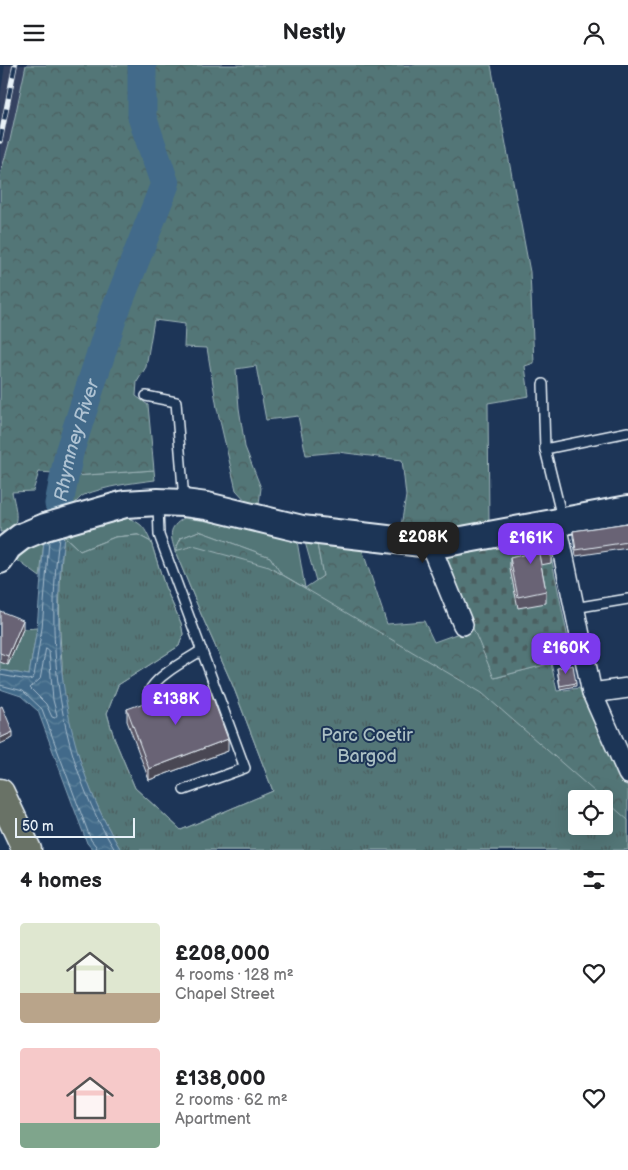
<!DOCTYPE html>
<meta charset="utf-8">
<style>
body{margin:0;font-family:"Balsamiq Sans",sans-serif;background:#f2f2f2;color:#202124;height:100vh;display:flex;flex-direction:column;font-size:19px;white-space:nowrap}
*{box-sizing:border-box;margin:0}
p{font-size:16px;color:#757577}
.icon{flex:none;width:28px;height:28px;fill:none;stroke:currentColor;stroke-width:2;stroke-linecap:round;stroke-linejoin:round}
.map{position:relative;height:785px;overflow:hidden}
.sheet{display:flex;flex-direction:column;background:#fff;flex:1}
.sheet>*{flex:none}
.fabs{position:absolute;left:568px;top:725px;display:grid;gap:10px}
.fabs a{display:grid;place-items:center;width:45px;height:45px;border-radius:5px;background:#fff;box-shadow:0 5px 20px #0002;font-size:25px}
.scale{position:absolute;left:15px;bottom:12px;width:120px;box-sizing:border-box;padding-left:5px;border:2px solid #e8f1f8;border-top:0;font-size:14px;line-height:18px;white-space:nowrap;color:#e8f1f8;-webkit-text-stroke:4px #1d3557;paint-order:stroke}
.price{position:absolute;translate:-50% -42px;padding:0 11px;border-radius:10px;background:#7c3aed;color:#fff;font-size:16px;line-height:32px;filter:drop-shadow(0 1px 2px #0008)}
.price::after{content:'';position:absolute;left:50%;top:30px;width:15px;height:11px;margin-left:-8px;background:inherit;clip-path:polygon(0 0,100% 0,50% 100%)}
.price.current{background:#222;color:#fff}
ul{padding:0;list-style:none}
li{display:flex;align-items:center;gap:15px;height:125px;padding:0 20px}
li span{display:grid;place-items:center;flex:none;width:140px;height:100px;border-radius:5px;color:#555}
li>.icon{margin-inline-start:auto}
span .icon{width:60px;height:60px;fill:#fffc;stroke-width:1}
li b{font-size:21px}
h2{display:flex;justify-content:space-between;align-items:center;height:60px;padding:0 20px;font-size:21px}
header{display:flex;justify-content:space-between;align-items:center;height:65px;padding:0 20px;background:#fff;font-size:22px;font-weight:600}
.map>svg:first-child{display:block}
.built{fill:#344360}
.grass{fill:#537677;stroke:#9eb4b8}
.forest{fill:url(#forest-crowns);stroke:#9eb4b8;fill-rule:evenodd}
.cemetery{fill:url(#cemetery-stones);stroke:#9eb4b8}
.park{fill:url(#park-tufts);stroke:#9eb4b8}
.water{fill:url(#water-waves);stroke:#84a1b6}
.lines{fill:none;stroke-linecap:round;stroke-linejoin:round}
.shore{stroke:#a6bbcc;stroke-width:1}
.river{stroke:#426b8a;stroke-width:29}
.lane-casing{stroke:#e8f1f8;stroke-width:12}
.street-casing{stroke:#e8f1f8;stroke-width:22}
.secondary-casing{stroke:#e8f1f8;stroke-width:30}
.primary-casing{stroke:#e8f1f8;stroke-width:31}
.lane{stroke:#1d3557;stroke-width:9}
.street{stroke:#1d3557;stroke-width:19}
.secondary{stroke:#1d3557;stroke-width:26}
.primary{stroke:#697266;stroke-width:28}
.rail-casing{stroke:#e8f1f8;stroke-width:5.5}
.rail{stroke:#1d3557;stroke-width:4;stroke-dasharray:11;stroke-linecap:butt}
.wall{fill:#5a5665;stroke:#e8f1f8}
.shaded-wall{fill:#4a4652;stroke:#e8f1f8}
.building{fill:#696475;stroke:#e8f1f8}
.labels{text-anchor:middle;stroke-width:4;stroke-linejoin:round;paint-order:stroke}
.park-label{font-size:18px;fill:#acc0c4;stroke:#1d3557}
.water-label{font-size:19px;font-style:italic;fill:#aec2d2;stroke:#1d3557}
</style>
<header><svg class="icon" aria-label="menu" viewBox="0 0 24 24"><path d="M4 6h16M4 12h16M4 18h16"/></svg>Nestly<svg class="icon" aria-label="person" viewBox="0 0 24 24"><circle cx="12" cy="8" r="4"/><path d="M4 21q1-7 8-7t8 7"/></svg></header>
<div class="map">
<svg width="628" height="785" viewBox="0 0 628 785">
<defs>
<pattern id="forest-crowns" width="20" height="18" patternUnits="userSpaceOnUse" patternTransform="scale(1.25)"><rect width="20" height="18" fill="#537677"/><path d="M2 6a3 3 0 1 1 6 0M12 15a3 3 0 1 1 6 0" fill="none" stroke="#4c5f60"/></pattern>
<pattern id="cemetery-stones" width="16" height="16" patternUnits="userSpaceOnUse" patternTransform="scale(1.25)"><rect width="16" height="16" fill="#537677"/><path d="M2 7V4a2 2 0 0 1 4 0v3zM10 15v-3a2 2 0 0 1 4 0v3z" fill="#4c5f60"/></pattern>
<pattern id="park-tufts" width="24" height="20" patternUnits="userSpaceOnUse" patternTransform="scale(1.25)"><rect width="24" height="20" fill="#537677"/><path d="M3 7l-1-3M5 7V3M7 7l1-3M15 17l-1-3M17 17v-4M19 17l1-3" fill="none" stroke="#4c5f60"/></pattern>
<pattern id="water-waves" width="16" height="10" patternUnits="userSpaceOnUse" patternTransform="scale(1.25)"><rect width="16" height="10" fill="#426b8a"/><path d="M0 5q4-4 8 0t8 0" fill="none" stroke="#5d819b"/></pattern>
</defs>
<rect width="100%" height="100%" fill="#1d3557"/>
<filter id="ink" filterUnits="userSpaceOnUse"><feTurbulence type="fractalNoise" baseFrequency=".02" numOctaves="2"/><feDisplacementMap in="SourceGraphic" scale="10" xChannelSelector="R" yChannelSelector="G"/><feConvolveMatrix kernelMatrix="1 2 1 2 8 2 1 2 1" color-interpolation-filters="sRGB"/></filter>
<g filter="url(#ink)">
<!-- built -->
<path class="built" d="M5 0H26L10 75 0 110V33Z"/>
<!-- grass -->
<g class="grass">
<path d="M154 405 155 415C131 418 107 421 84 430 78 433 76 440 69 441L74 411Z"/>
<path d="M128 453C143 459 144 462 151 477L138 470 115 472 80 486 64 471Z"/>
<path d="M184 453 208 456 297 476 305 523 281 509 270 492 199 466 181 473 175 486C170 469 168 463 184 453Z"/>
<path d="M44 477 40 512 17 495C24 485 32 481 44 477Z"/>
<path d="M305 477 317 479 323 511 316 516Z"/>
<path d="M37 563 29 610 0 605V597L8 600 23 564Z"/>
</g>
<!-- forest -->
<g class="forest">
<path d="M26 0H491L530 207 534 298 525 301 529 331 488 338 489 458 437 463 401 461 406 431 402 395 338 387 306 390 298 351 266 355 256 301 236 304 239 343 245 382 261 423 259 439 247 437 236 425 217 343 207 283 184 282 185 259 154 255 146 302 137 317 136 331 148 340 154 405 74 411 75 401 55 398 54 408 39 407 33 426 12 427C15 442 24 467 0 467V110L10 75Z"/>
<path d="M199 466 270 492 281 509 305 523 323 511 317 479 362 484 387 559 424 556 434 577 473 563 495 613 551 598 557 626 579 623 628 723V785H121L59 562 64 471 80 486 115 472 138 470 151 477 165 522 181 558 183 569 179 581 118 620 107 648 114 673 135 723 181 765 273 726 233 621 201 549 175 486 181 473ZM576 734H604V761H576Z"/>
</g>
<!-- cemetery -->
<path class="cemetery" d="M546 467 572 593 494 613 446 499V489Z"/>
<!-- park -->
<path class="park" d="M138 470 151 477 165 522 181 558 183 569 179 581 118 620 107 648 114 673 135 723 181 765 273 726 233 621 201 549 175 486 193 481 269 502 482 628 603 734H576V761H604V734L628 755V785H121C93 740 74 687 65 635 62 623 62 610 62 597 58 555 59 513 64 471L80 486 115 472Z"/>
<!-- water -->
<path class="water" d="M55 398 75 401C71 433 64 464 61 496 52 594 68 700 121 785H93L87 778 38 646 21 631 0 624V605L29 610 37 563 45 462Z"/>
<g class="lines">
<!-- shore -->
<g class="shore">
<path d="M53 445 59 406 61 404 68 405 69 407 64 442"/>
<path d="M59 473C45 578 58 694 115 785"/>
<path d="M46 584 49 586 53 635 57 650 55 653 52 652 46 639 30 623 40 614Z"/>
<path d="M0 610 28 615 32 614 34 611 42 563 49 476"/>
<path d="M0 620 23 626 42 644 91 775 96 781 97 785"/>
</g>
<!-- river -->
<path class="river" id="s1" d="M59 439 69 388 112 254 165 119 142 52V0"/>
<!-- lane casing -->
<g class="lane-casing">
<g id="lane">
<path d="M543 319 545 384 561 449 559 454"/>
<path d="M146 331 176 337 184 435"/>
<path d="M545 384 628 367"/>
<path d="M158 439 159 470 245 703 184 725"/>
<path d="M574 543 628 534"/>
<path d="M149 642C148 636 148 628 151 623 161 608 187 595 202 585"/>
</g>
</g>
<!-- street casing -->
<g class="street-casing">
<g id="street">
<path d="M559 456 558 464 592 628 628 709"/>
<path d="M430 479 463 560"/>
<path d="M592 628 628 623"/>
</g>
</g>
<!-- secondary casing -->
<g class="secondary-casing">
<path id="secondary" d="M0 495 8 482 21 472 45 462 125 439 158 437 184 438 207 441 302 464 430 479 446 478 628 444"/>
</g>
<!-- primary casing -->
<g class="primary-casing">
<path id="primary" d="M0 728 27 785"/>
</g>
<!-- lane -->
<use href="#lane" class="lane"/>
<!-- street -->
<use href="#street" class="street"/>
<!-- secondary -->
<use href="#secondary" class="secondary"/>
<!-- primary -->
<use href="#primary" class="primary"/>
<!-- rail casing -->
<g class="rail-casing">
<path id="rail" d="M0 76 15 0"/>
</g>
<!-- rail -->
<use href="#rail" class="rail"/>
</g>
<!-- wall -->
<g class="wall">
<path d="M628 458V483L576 491 573 472V466Z"/>
<path d="M526 467 551 487V498L541 500 546 526V538L518 543 510 504V493L528 489 526 478Z"/>
<path d="M0 546 23 564 8 600 0 597Z"/>
<path d="M557 603 576 618V621L560 624Z"/>
<path d="M183 635 228 686 149 715 127 656V644Z"/>
</g>
<!-- shaded-wall -->
<g class="shaded-wall">
<path d="M23 555V564L8 600V591Z"/>
<path d="M13 667V673L0 679V673Z"/>
<path d="M228 674V686L149 715V704Z"/>
</g>
<!-- building -->
<g class="building">
<path d="M628 458V477L576 485 573 466Z"/>
<path d="M546 463 551 487 539 489 546 526 518 532 510 493 531 488 526 467Z"/>
<path d="M0 546 23 555 8 591 0 588Z"/>
<path d="M573 600 576 618 560 621 557 603Z"/>
<path d="M180 625 183 635 210 625 228 674 149 704 127 644Z"/>
<path d="M2 641 13 667 0 673V642Z"/>
</g>
</g>
<g class="labels">
<!-- park labels -->
<g class="park-label">
<text x="367" y="676">Parc Coetir<tspan x="367" dy="21">Bargod</tspan></text>
</g>
<!-- water labels -->
<g class="water-label">
<text dy="7" stroke="none"><textPath href="#s1" startOffset="66">Rhymney River</textPath></text>
</g>
</g>
</svg>
<div class="fabs">
<a><svg class="icon" aria-label="locate" viewBox="0 0 24 24"><circle cx="12" cy="12" r="6"/><path d="M12 2v4M12 18v4M2 12h4M18 12h4"/></svg></a>
</div>
<div class="scale">50 m</div>
<b class="price current" style="left:423px;top:499px">£208K</b>
<b class="price" style="left:531px;top:500px">£161K</b>
<b class="price" style="left:566px;top:610px">£160K</b>
<b class="price" style="left:176px;top:661px">£138K</b>
</div>
<section class="sheet">
<h2>4 homes<svg class="icon" aria-label="filters" viewBox="0 0 24 24"><path d="M4 7h16M4 17h16"/><circle cx="9" cy="7" r="2"/><circle cx="15" cy="17" r="2"/></svg></h2>
<ul>
<li><span style="background:linear-gradient(#dfe7d0 70%,#b9a48a 0)"><svg class="icon" aria-label="home" viewBox="0 0 24 24"><path d="M3 11l9-7 9 7M6 9v11h12V9"/></svg></span><div><b>£208,000</b><p>4 rooms · 128 m²</p><p>Chapel Street</p></div><svg class="icon" aria-label="heart" viewBox="0 0 24 24"><path d="M12 20l-8-8c-3-5 5-10 8-4 3-6 11-1 8 4z"/></svg></li>
<li><span style="background:linear-gradient(#f6c9c9 75%,#7fa58c 0)"><svg class="icon" aria-label="home" viewBox="0 0 24 24"><path d="M3 11l9-7 9 7M6 9v11h12V9"/></svg></span><div><b>£138,000</b><p>2 rooms · 62 m²</p><p>Apartment</p></div><svg class="icon" aria-label="heart" viewBox="0 0 24 24"><path d="M12 20l-8-8c-3-5 5-10 8-4 3-6 11-1 8 4z"/></svg></li>
</ul>
</section>
